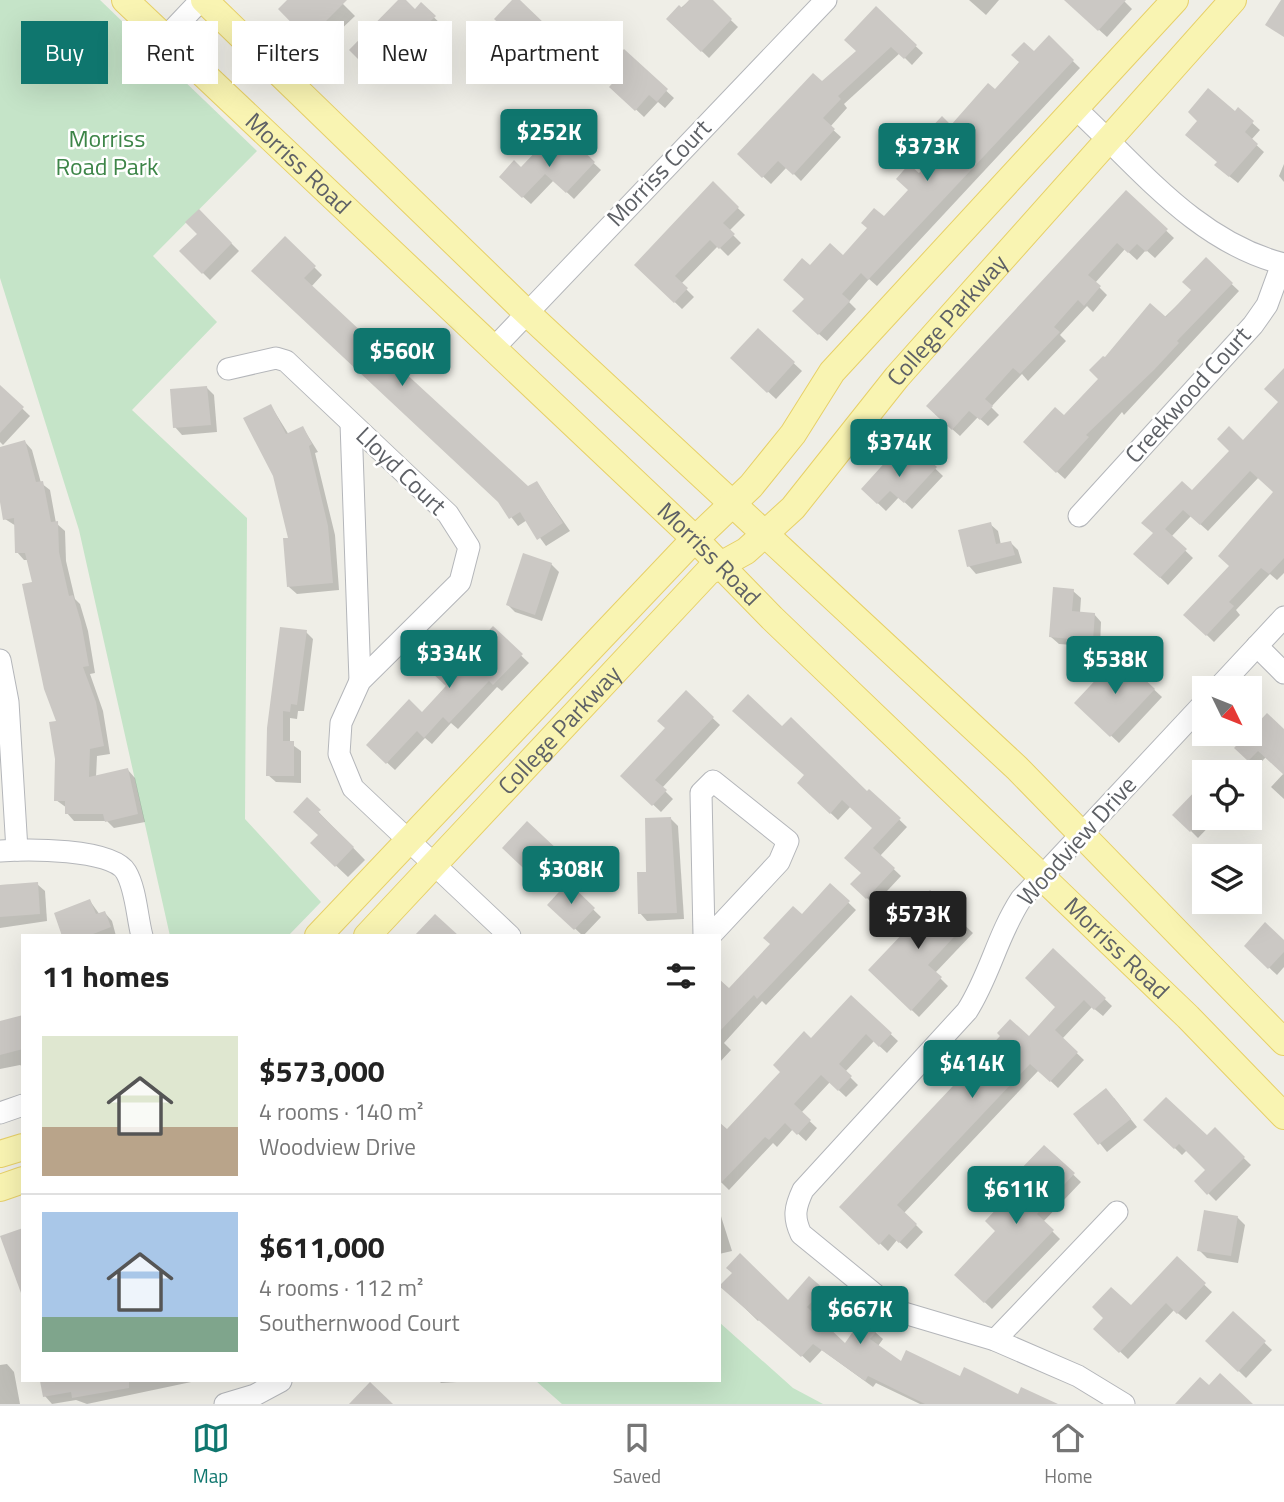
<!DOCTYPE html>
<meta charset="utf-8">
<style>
body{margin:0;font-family:"Titillium Web",sans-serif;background:#f2f2f2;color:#222;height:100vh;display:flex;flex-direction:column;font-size:26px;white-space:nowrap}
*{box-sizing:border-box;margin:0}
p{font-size:23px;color:#767676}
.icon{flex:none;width:38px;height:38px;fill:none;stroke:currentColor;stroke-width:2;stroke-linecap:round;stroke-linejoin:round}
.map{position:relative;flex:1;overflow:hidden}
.panel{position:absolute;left:21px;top:934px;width:700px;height:448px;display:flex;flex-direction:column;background:#fff;border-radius:0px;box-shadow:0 7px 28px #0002}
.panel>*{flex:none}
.top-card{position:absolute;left:21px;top:21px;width:700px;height:63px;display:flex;gap:14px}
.needle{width:46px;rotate:133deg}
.controls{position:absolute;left:1192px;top:676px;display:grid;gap:14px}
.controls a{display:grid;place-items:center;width:70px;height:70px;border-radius:0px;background:#fff;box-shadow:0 7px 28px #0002;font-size:35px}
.price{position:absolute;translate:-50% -60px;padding:0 16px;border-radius:7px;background:#0f766e;color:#fff;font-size:23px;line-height:46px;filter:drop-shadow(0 2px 4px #0008)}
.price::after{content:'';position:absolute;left:50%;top:42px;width:21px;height:16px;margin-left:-10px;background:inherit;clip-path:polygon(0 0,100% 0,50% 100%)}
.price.current{background:#222;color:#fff}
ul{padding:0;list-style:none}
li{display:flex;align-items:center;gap:21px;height:175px;padding:0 21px}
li+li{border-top:2px solid #e0e0e0}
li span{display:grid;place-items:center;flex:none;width:196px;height:140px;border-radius:0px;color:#555}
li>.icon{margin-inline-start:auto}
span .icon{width:84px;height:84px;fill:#fffc;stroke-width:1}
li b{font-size:30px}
h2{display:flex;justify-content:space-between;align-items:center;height:84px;padding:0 21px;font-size:30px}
.chip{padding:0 24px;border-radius:0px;background:#fff;box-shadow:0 7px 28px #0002;font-size:24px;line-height:63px}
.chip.current{background:#0f766e;color:#fff}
.dock{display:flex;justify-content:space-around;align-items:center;height:98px;border-top:2px solid #e0e0e0;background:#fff;font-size:19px;color:#767676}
.dock a{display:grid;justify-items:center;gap:4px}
.dock .current{color:#0f766e}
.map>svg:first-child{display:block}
.green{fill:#c5e4c8}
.shadow{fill:#0003}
.building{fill:#cbc8c4}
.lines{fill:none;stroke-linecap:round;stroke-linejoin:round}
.minor-casing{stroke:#b4b6ba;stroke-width:23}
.major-casing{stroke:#e7d068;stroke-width:28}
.minor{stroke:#fff;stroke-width:21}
.major{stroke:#f9f4b2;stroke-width:26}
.labels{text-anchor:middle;stroke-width:5;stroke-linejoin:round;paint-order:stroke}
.park-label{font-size:24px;fill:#3d8548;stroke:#fff}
.street-label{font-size:24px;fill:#5e6166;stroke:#fff}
</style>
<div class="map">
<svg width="1284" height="1404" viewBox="0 0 1284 1404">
<rect width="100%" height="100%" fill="#efeee7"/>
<!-- green -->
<g class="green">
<path d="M0 0H100L257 151 153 256 217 322 132 410 247 518 245 819 321 902 288 936H170L79 530 0 278Z"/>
<path d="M719 1322 793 1388 823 1404H562L536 1381H719Z"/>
</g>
<!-- shadow -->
<g class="shadow">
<path d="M289 0H339L355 16 334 36 342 44 328 58 280 9Z"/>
<path d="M400 0 415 11 421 5 444 27 385 83 351 50Z"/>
<path d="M515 0 552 33 533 54 497 19Z"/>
<path d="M690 0H710L738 27 709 58 668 19Z"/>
<path d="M969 0H999L986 15Z"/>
<path d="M1066 0H1123L1132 9 1107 37Z"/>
<path d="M876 9 923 53 912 65 900 53 844 104 847 108 830 127 841 137 801 181 787 167 771 184 739 154 858 52Z"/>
<path d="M1049 38 1080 68 877 286 869 279 849 302 856 309 827 341 802 319 810 267 843 257 884 219 947 147 951 128 995 91Z"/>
<path d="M624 52 674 98 665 108 658 102 644 117 612 87 622 75Z"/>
<path d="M1238 110 1260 130 1251 140 1264 152 1238 183 1224 172 1199 121 1235 113Z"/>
<path d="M569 140 601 170 574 199 554 180 531 204 501 177 551 160Z"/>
<path d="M1284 164V182L1279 176Z"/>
<path d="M713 184 745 215 729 231 741 243 728 256 718 246 681 284 694 297 682 309 636 265Z"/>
<path d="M1126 193 1174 238 1155 258 1146 250 1137 260 1125 249 1095 283 1107 295 1093 312 1087 306 1060 335 1066 341 1028 381 1022 374 991 407 999 415 988 426 978 417 960 436 935 414Z"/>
<path d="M199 211 239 251 210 280 181 251 199 234Z"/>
<path d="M285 238 322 275 311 287 365 337 369 333 401 363 397 367 528 489 537 483 570 531 546 546 527 520 518 526 500 502 261 279Z"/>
<path d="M1206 260 1239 291 1124 415 1122 412 1065 479 1033 450 1100 379 1193 290Z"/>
<path d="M758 330 802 371 776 399 732 358Z"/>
<path d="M1284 380V573L1277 580 1270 574 1236 610 1240 615 1214 642 1186 615 1231 566 1275 492 1259 477 1208 531 1191 516 1171 537 1193 558 1168 585 1136 554 1281 402Z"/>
<path d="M0 387 30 416 3 445 0 442Z"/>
<path d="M207 388 214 395 217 432 182 435 175 427Z"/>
<path d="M271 406 289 435 303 428 318 452 315 453 335 535 339 590 297 594 289 587 290 540Z"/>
<path d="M25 442 32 450 41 483 50 490 56 523 65 531 66 561 75 599 80 604 88 631 95 673 90 674 103 711 110 754 97 756 96 777 128 770 135 778 145 822 114 828 107 821H74L67 813V808L56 800 55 746 64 726 29 560H24L17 552 16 526 5 519 0 495V448Z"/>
<path d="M920 454 943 476 912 509 899 497 886 511 863 489 903 473Z"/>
<path d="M990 524 998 531 1001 545 1011 543 1018 550 1022 563 976 574 969 566Z"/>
<path d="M551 564 559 572 542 621 515 612 508 605Z"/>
<path d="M1073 591 1081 598 1080 613 1094 614 1101 622 1100 647 1059 644 1051 637Z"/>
<path d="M493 629 529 663 502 691 497 687 458 729 451 723 432 744 425 738 395 770 368 745 423 714Z"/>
<path d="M306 632 313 639 304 711H298L297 719 290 718V743L301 751V783L276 782 268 775V728Z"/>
<path d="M1119 657 1162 697 1119 743 1076 703Z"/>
<path d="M686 693 720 725 662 788 673 799 661 812 623 776 667 729Z"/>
<path d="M782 729 867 794 869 791 907 827 880 856 901 876 874 905 853 884 863 873 874 828 851 806 838 820 799 783 806 776Z"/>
<path d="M1284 731V799L1271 787 1284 773 1266 757 1256 767 1236 748Z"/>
<path d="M1204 784V817H1218L1198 838 1175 815Z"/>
<path d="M307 800 365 860 348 877 312 843 320 835Z"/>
<path d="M670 818 678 826 684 919 647 921 640 913 648 873Z"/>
<path d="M527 824 581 875 570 887 601 917 583 936 549 904 566 886 554 874 543 885 505 848Z"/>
<path d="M37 884 45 891 47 921 0 928V885Z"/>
<path d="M831 886 856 910 766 1005 762 1001 724 1043 731 1050 719 1063V989L729 990Z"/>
<path d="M930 893 973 933 935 973 948 986 919 1017 870 970 909 929Z"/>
<path d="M90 901 100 915 105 913 112 921 116 936H64L56 914Z"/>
<path d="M1284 942V967L1277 975 1246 946Z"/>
<path d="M1053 950 1112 1006 1103 1016 1092 1007 1062 1039 1084 1060 1058 1088 1039 1070 904 1213 923 1232 907 1249 897 1240 888 1251 842 1207 1029 1039 1058 1008Z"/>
<path d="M851 997 898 1041 887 1053 874 1041 845 1072 858 1085 846 1097 830 1082 801 1113 817 1128 806 1141 793 1129 777 1147 773 1143 729 1190 719 1180 727 1132Z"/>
<path d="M23 1017V1067L20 1065 0 1069V1023Z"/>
<path d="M1114 1098 1137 1127 1107 1152 1076 1114Z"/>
<path d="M1146 1120 1207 1138 1215 1130 1251 1165 1216 1201 1196 1181 1207 1170 1187 1150 1182 1155Z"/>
<path d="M1044 1147 1081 1182 1043 1222 1060 1239 992 1309 956 1275 997 1231Z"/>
<path d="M719 1210 732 1251 719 1254Z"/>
<path d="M1237 1217 1245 1225 1238 1263 1207 1258 1199 1250Z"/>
<path d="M1177 1259 1212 1292 1186 1320 1174 1310 1128 1359 1096 1329 1131 1308Z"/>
<path d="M809 1278 830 1298 813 1316 845 1345 875 1332 883 1339 878 1346 901 1363 1053 1404H920L876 1383 873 1387 822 1350 810 1363 761 1318 758 1321 722 1286 788 1302Z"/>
<path d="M1233 1313 1272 1350 1246 1378 1208 1341Z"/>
<path d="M7 1364 14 1372 20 1404H0V1365Z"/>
<path d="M42 1381H196L87 1404 76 1400 52 1404 45 1396Z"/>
<path d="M439 1381H457V1382L441 1383Z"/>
</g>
<!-- building -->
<g class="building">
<path d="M287 0H347L324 23 332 31 315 47 278 9Z"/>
<path d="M398 0H406L415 9 421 2 436 16 374 75 349 50Z"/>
<path d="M512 0H520L546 25 524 48 494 19Z"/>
<path d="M689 0H713L732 19 701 52 666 19 679 5 682 8Z"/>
<path d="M1064 0H1126L1098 31Z"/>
<path d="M1281 0H1284V37L1265 25Z"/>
<path d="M876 6 917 45 904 59 891 47 838 96 841 99 823 118 835 129 793 175 778 161 762 178 737 154 813 73 822 81 856 51 844 40Z"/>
<path d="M1049 35 1074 60 868 280 861 273 842 294 850 301 818 335 792 311 804 299 783 280 802 258 810 265 830 243 843 255 867 228 861 223 874 208 884 216 908 190 896 179 909 164 919 173 944 146 928 131 942 116 951 125 988 83 995 89 1019 62 1011 55 1024 42 1034 51Z"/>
<path d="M624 49 668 89 657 102 649 95 635 111 609 87 620 75 610 65Z"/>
<path d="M1208 88 1235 111 1238 107 1254 121 1245 132 1258 144 1229 177 1214 165 1217 162 1185 135 1197 121 1188 112Z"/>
<path d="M569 137 595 162 566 193 545 174 522 198 499 177 514 160 521 167 540 147 551 157Z"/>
<path d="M713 181 739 207 723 223 735 234 719 249 710 240 675 276 688 288 674 303 634 265Z"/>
<path d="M1126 190 1168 229 1146 252 1137 244 1128 253 1117 243 1088 275 1101 286 1084 306 1078 300 1054 327 1060 332 1020 374 1013 368 985 399 993 406 980 420 969 411 952 430 926 406Z"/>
<path d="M199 209 232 243 202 274 179 251 197 234 185 222Z"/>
<path d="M285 236 316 266 304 278 365 335 369 330 395 354 390 359 528 486 537 481 563 523 537 540 520 512 509 519 498 502 251 271Z"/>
<path d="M1206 257 1233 283 1177 341 1179 343 1154 370 1086 435 1089 437 1056 473 1023 442 1055 407 1064 415 1098 379 1089 370 1103 356 1105 357 1150 303 1166 317 1191 290 1182 282Z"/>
<path d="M758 328 795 362 767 393 730 358Z"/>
<path d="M1284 368V558L1269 574 1261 568 1229 602 1234 606 1206 636 1183 615 1229 566 1218 556 1273 492 1250 471 1200 525 1183 510 1165 529 1187 549 1160 578 1133 554 1153 533 1141 523 1182 481 1192 490 1229 451 1217 439 1229 426 1243 440 1278 402 1264 389Z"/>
<path d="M0 385 24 407 0 433Z"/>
<path d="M207 386 211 425 173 428 170 389Z"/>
<path d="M271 404 286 434 303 426 312 444 309 446 328 526 333 583 287 587 283 538H288L273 476 243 418Z"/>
<path d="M25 440 36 482 43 481 51 522 58 521 59 552 69 596 73 595 81 622 89 666 83 667 96 702 104 746 90 749 89 777 128 768 138 814 105 822 103 814H65V801H54L55 759 49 722 56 721 44 689 22 584 32 582 25 553H15L14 518 3 520 0 502V447Z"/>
<path d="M920 451 937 467 904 503 890 491 877 504 861 489 889 458 903 470Z"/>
<path d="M991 522 996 544 1011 541 1015 555 967 567 958 530Z"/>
<path d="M523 553 552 563 535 615 506 605Z"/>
<path d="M1053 587 1074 589 1072 611 1095 613 1093 641 1049 637Z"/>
<path d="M493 626 523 654 493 685 489 681 449 723 443 717 424 738 417 731 386 764 366 745 409 699 422 712 446 686 430 671 468 635 477 643Z"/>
<path d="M280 627 307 630 297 705 291 704 290 712 283 711V741H294V776H266L267 728Z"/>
<path d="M1119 655 1155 689 1110 737 1074 703Z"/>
<path d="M686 690 714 717 655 780 667 790 652 806 620 776 665 728 657 721Z"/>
<path d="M748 694 782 726 791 717 867 791 869 789 901 818 873 848 895 868 866 899 850 884 861 873 844 858 872 828 842 800 830 814 797 783 804 775 732 711Z"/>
<path d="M1267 713 1284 729V775L1258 751 1248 761 1234 748Z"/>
<path d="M1204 782V817L1190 832 1172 815Z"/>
<path d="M307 797 321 810 318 812 354 847 335 867 310 843 318 835 293 812Z"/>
<path d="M671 817 677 913 638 914 637 872H646L645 818Z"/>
<path d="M527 821 575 866 560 882 546 868 535 879 502 848Z"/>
<path d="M38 882 40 914 0 917V885Z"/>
<path d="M568 882 595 908 574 930 547 905Z"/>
<path d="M830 883 850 901 757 999 754 995 719 1032V979L729 988 770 944 763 938 793 906 802 914Z"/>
<path d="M930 890 966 924 928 965 942 977 911 1011 868 970 907 929 900 923Z"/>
<path d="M90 899 96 914 105 911 111 927 88 936H62L54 913Z"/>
<path d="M435 914 459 936H414Z"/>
<path d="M1265 922 1284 940V952L1268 969 1244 946Z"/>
<path d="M1053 948 1106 998 1094 1010 1084 1000 1055 1030 1078 1052 1050 1082 1030 1064 897 1205 917 1224 899 1243 889 1234 879 1245 839 1207 1000 1036 997 1033 1010 1019 1029 1036 1055 1007 1025 978Z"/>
<path d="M851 995 892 1033 879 1047 866 1034 839 1064 852 1076 838 1091 821 1075 794 1104 811 1120 797 1135 785 1123 769 1140 765 1137 719 1185V1122L727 1129 780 1072 773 1065 804 1031 811 1038Z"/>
<path d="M23 1015V1049L0 1055V1021Z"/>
<path d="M1106 1088 1131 1119 1098 1145 1073 1114Z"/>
<path d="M1166 1097 1207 1135 1215 1127 1245 1157 1207 1195 1194 1181 1205 1170 1179 1144 1174 1149 1143 1120Z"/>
<path d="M1044 1145 1075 1173 1037 1214 1054 1230 984 1303 954 1275 995 1231 985 1221 1022 1182 1015 1175Z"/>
<path d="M1204 1210 1238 1216 1231 1256 1197 1251Z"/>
<path d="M23 1228V1292L21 1293 0 1236Z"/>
<path d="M740 1253 788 1300 809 1276 824 1289 807 1307 845 1343 861 1320 877 1331 870 1339 901 1361 906 1350 960 1376 964 1367 1018 1394 1021 1387 1058 1404H925L868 1376 865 1381 813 1344 801 1357 719 1286 732 1273 726 1268Z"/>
<path d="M1177 1256 1206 1283 1177 1314 1166 1303 1119 1353 1093 1329 1103 1318 1092 1307 1111 1287 1131 1305Z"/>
<path d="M1233 1311 1266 1341 1238 1372 1205 1341Z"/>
<path d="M1220 1373 1253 1404H1175L1200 1377 1209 1385Z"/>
<path d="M40 1381H129V1388L72 1398 71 1392 43 1397Z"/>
<path d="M370 1382 393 1404H349Z"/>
</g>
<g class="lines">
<!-- minor casing -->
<g class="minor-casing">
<g id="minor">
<path d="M165 38 201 0"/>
<path d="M1075 108C1139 167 1196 242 1284 264"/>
<path d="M494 348 826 0"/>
<path d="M228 369 276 358 286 361 448 514 469 547 460 582 360 681 341 723 339 754 353 788 510 936"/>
<path d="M351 423 360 681"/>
<path d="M1079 516 1253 325 1267 305 1282 264"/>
<path d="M1257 646 1284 673"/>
<path d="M0 660 8 702 17 850"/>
<path d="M1218 688 1284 617"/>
<path d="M0 851C26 849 112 848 126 872 136 889 137 917 142 936"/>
<path d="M704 936 701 793 713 781 788 841 779 862 710 936"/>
<path d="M0 1113 23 1105"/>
<path d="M995 1340 1117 1212"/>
<path d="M225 1404 255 1395 281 1381"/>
<path d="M1124 1404 1078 1376 995 1340 894 1310 801 1234C793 1217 795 1207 803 1190L967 1011C990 975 997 936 1021 899L1204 703"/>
</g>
</g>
<!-- major casing -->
<g class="major-casing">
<g id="major">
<path id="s1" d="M125 0 695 539 772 618 1188 1017 1284 1116"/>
<path d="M204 0 526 312 1017 768 1284 1042"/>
<path d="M318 936 685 549 751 486 793 434 832 372 1175 0"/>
<path id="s2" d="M367 936 708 572 746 551 793 508 897 377 1233 0"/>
<path d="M0 1154 23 1147"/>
<path d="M0 1188 23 1180"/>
</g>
</g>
<!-- minor -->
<use href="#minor" class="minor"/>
<!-- major -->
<use href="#major" class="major"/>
</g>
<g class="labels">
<!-- park labels -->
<g class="park-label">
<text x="107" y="147">Morriss<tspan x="107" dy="28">Road Park</tspan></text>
</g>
<!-- street labels -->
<g class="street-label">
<text dy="8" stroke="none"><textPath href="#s1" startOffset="238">Morriss Road</textPath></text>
<text transform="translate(659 173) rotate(-46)" y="8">Morriss Court</text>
<text dy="8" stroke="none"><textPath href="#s2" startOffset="849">College Parkway</textPath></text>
<text transform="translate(1188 395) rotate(-48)" y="8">Creekwood Court</text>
<text transform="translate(401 471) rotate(44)" y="8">Lloyd Court</text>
<text dy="8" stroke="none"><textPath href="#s1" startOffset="805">Morriss Road</textPath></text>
<text dy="8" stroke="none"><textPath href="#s2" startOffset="282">College Parkway</textPath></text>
<text transform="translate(1077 841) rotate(-48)" y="8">Woodview Drive</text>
<text dy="8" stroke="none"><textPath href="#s1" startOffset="1372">Morriss Road</textPath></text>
</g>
</g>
</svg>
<div class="controls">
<a><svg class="needle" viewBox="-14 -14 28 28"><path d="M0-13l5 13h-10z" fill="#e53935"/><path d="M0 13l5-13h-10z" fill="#767676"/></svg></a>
<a><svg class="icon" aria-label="locate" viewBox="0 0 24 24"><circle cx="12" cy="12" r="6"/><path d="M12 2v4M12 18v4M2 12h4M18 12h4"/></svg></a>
<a><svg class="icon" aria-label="layers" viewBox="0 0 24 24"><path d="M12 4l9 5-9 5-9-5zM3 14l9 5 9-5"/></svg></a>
</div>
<b class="price" style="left:549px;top:169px">$252K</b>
<b class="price" style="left:927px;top:183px">$373K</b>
<b class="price" style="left:402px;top:388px">$560K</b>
<b class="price" style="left:899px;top:479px">$374K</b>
<b class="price" style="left:449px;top:690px">$334K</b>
<b class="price" style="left:1115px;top:696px">$538K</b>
<b class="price" style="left:571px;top:906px">$308K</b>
<b class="price current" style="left:918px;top:951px">$573K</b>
<b class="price" style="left:972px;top:1100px">$414K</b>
<b class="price" style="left:1016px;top:1226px">$611K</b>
<b class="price" style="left:860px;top:1346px">$667K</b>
<div class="top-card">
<a class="chip current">Buy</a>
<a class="chip">Rent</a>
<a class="chip">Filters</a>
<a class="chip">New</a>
<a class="chip">Apartment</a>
</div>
<section class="panel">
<h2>11 homes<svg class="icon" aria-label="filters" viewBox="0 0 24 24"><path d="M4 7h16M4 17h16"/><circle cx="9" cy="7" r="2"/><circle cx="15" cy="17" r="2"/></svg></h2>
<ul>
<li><span style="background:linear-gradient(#dfe7d0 65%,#b9a48a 0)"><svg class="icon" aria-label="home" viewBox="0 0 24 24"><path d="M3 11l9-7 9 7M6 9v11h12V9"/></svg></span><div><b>$573,000</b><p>4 rooms · 140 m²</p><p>Woodview Drive</p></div></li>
<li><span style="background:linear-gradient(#a9c7e8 75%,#7fa58c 0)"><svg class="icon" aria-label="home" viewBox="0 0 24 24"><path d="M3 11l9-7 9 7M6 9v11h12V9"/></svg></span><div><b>$611,000</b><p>4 rooms · 112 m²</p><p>Southernwood Court</p></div></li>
</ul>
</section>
</div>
<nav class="dock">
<a class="current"><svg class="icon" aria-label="map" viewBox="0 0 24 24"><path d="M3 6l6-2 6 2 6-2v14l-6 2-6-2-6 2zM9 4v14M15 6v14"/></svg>Map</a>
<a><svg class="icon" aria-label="saved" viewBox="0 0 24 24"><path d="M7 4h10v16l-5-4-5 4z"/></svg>Saved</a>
<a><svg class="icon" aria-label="home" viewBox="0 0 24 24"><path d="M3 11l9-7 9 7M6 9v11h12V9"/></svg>Home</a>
</nav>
